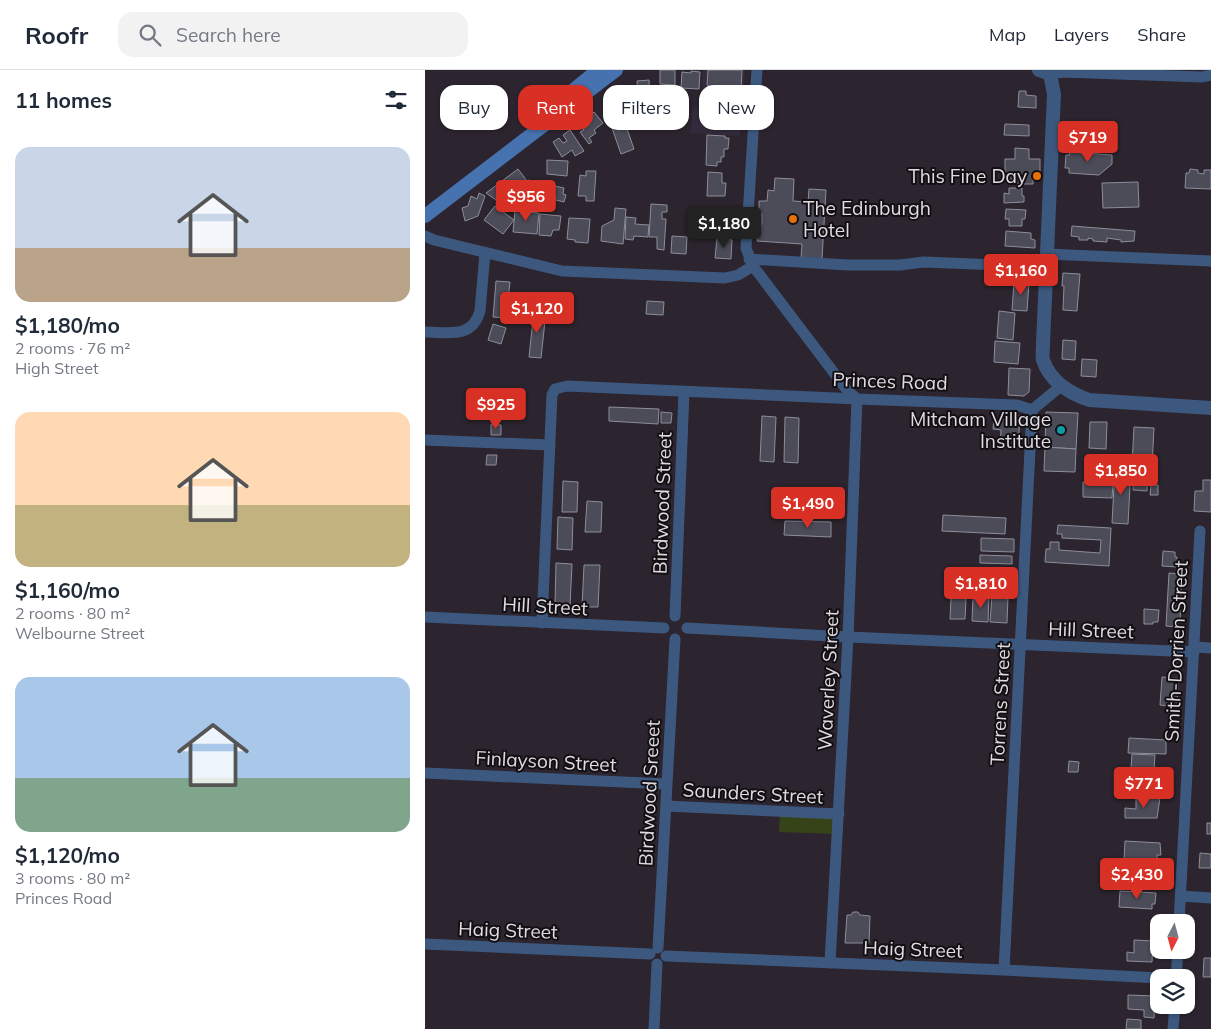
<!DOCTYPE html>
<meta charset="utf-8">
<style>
body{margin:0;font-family:Mulish,sans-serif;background:#f2f2f3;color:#1f2937;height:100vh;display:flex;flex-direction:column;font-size:19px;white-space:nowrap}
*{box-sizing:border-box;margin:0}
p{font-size:16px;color:#747a83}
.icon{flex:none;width:28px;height:28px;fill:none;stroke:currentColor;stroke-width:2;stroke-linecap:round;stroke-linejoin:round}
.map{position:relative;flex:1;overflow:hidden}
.side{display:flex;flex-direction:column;background:#fff;width:425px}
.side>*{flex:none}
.banner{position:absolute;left:15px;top:15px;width:475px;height:45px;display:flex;gap:10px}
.needle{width:32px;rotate:186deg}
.buttons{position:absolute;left:725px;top:844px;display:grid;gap:10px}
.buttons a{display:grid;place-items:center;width:45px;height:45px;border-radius:10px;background:#fff;box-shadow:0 1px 4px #0004;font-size:25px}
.price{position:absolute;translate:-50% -42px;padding:0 11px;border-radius:5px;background:#d93025;color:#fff;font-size:16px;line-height:32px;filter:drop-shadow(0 1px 2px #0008)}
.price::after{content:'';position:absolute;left:50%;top:30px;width:15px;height:11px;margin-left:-8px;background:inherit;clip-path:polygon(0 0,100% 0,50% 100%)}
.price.selected{background:#222;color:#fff}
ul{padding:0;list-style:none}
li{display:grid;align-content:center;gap:10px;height:265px;padding:0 15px}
li span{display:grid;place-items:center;height:155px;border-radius:15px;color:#555}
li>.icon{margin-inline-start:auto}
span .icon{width:90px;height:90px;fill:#fffc;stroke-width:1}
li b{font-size:21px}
h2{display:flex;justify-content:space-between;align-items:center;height:60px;padding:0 15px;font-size:21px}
.tag{padding:0 18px;border-radius:15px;background:#fff;box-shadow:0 1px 4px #0004;font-size:18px;line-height:45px}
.tag.selected{background:#d93025;color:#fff}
header{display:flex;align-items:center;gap:30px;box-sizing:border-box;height:70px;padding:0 25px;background:#fff;border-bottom:1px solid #e0e1e3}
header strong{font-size:24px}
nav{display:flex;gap:28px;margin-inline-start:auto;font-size:18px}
.search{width:350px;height:45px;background:#f2f2f3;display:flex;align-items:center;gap:12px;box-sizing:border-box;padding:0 18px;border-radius:15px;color:#747a83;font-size:19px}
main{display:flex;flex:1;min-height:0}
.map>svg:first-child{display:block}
.education{fill:#332b3b}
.green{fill:#364319}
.building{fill:#4c4c59;stroke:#8d8d9b}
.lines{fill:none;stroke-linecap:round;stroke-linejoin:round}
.minor{stroke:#3d587e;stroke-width:11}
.tertiary{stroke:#3d587e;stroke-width:14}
.secondary{stroke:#4672af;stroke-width:14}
.food-dot{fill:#e8710a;stroke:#120f13;stroke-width:2}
.culture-dot{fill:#0f9aa8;stroke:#120f13;stroke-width:2}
.labels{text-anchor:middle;stroke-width:4;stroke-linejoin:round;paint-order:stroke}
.poi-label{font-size:19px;fill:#e0dbe1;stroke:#120f13;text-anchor:end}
.street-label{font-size:19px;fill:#e0dbe1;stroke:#120f13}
</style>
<header>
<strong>Roofr</strong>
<div class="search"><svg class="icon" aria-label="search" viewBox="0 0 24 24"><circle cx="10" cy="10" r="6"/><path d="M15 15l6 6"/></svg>Search here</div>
<nav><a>Map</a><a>Layers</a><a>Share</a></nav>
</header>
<main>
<section class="side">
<h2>11 homes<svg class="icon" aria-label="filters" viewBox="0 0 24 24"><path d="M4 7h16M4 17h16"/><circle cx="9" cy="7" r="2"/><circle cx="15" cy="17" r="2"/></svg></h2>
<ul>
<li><span style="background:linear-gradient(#c9d6e8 65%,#b9a48a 0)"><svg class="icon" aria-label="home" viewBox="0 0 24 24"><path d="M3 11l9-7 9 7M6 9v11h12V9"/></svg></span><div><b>$1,180/mo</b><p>2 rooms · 76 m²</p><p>High Street</p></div></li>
<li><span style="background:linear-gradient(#ffd9b3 60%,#c2b280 0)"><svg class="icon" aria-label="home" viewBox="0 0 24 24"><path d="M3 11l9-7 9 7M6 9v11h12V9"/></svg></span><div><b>$1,160/mo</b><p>2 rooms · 80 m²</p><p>Welbourne Street</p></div></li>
<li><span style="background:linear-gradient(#a9c7e8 65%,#7fa58c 0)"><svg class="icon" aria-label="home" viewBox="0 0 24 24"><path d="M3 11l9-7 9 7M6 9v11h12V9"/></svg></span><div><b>$1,120/mo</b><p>3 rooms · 80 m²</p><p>Princes Road</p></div></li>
</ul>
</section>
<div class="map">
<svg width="786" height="959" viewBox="0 0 786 959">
<rect width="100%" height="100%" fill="#2c242e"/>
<!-- education -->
<path class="education" d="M278 0H320L315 66 266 63 267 39 275 38Z"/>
<!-- green -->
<path class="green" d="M355 743 412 746 411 764 354 762Z"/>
<!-- building -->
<g class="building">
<path d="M235 0H250V15L235 14Z"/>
<path d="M283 0H317L316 21 284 19V16L282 15Z"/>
<path d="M266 1 275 2 274 19 256 18 257 2 266 3Z"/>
<path d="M224 10 225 32 221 33V36L214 37 212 11Z"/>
<path d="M594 21H601V25L611 26V38L593 37Z"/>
<path d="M192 30 209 79 196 84 179 35Z"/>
<path d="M169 42 178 53 169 60 171 63 164 68 167 72 164 74 155 62 159 60 154 53Z"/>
<path d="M580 54 604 55V66L579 65Z"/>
<path d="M145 60 159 81 150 86 147 80 137 87 128 72 134 68 138 73 142 71 138 65Z"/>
<path d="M282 65 300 66V68H304L303 79H299V87H296V92H292V96L281 95Z"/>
<path d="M590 78 604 79V89H615V109H608V114H591V109H580V89H590Z"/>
<path d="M644 82 687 85V94L674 105 644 103V98H640L641 85H645Z"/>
<path d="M122 90 143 91 142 106 122 104Z"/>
<path d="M93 99 102 111 85 124 89 129 81 136 74 127 71 130 61 123Z"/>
<path d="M765 99 773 100V103L779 104V100H786V119L760 118 761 103H764Z"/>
<path d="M161 101H171L169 131H161V126H153L155 105 161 106Z"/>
<path d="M283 102 297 103V113H301L300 126H282Z"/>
<path d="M350 108 369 109 368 131 383 132 384 119 401 120 397 189 376 188 377 174 332 171 333 154H337V144H334V131H342L343 120 349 121Z"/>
<path d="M103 110 139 118 138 124 141 125 139 132 102 123Z"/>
<path d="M713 112 714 137 678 138 677 113Z"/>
<path d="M584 118H597V126H599V132L579 133V123L584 124Z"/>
<path d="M54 123 60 126 53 146 40 151 37 138 43 136 46 126 52 129Z"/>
<path d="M226 134 242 135V142H237V149H241L239 180 232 179V167H224Z"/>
<path d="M70 136 89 150 78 164 59 150Z"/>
<path d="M190 138 201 139 198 174 176 171 177 156 189 150Z"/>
<path d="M581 139 601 140 600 149H597V156H584V149H580Z"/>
<path d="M90 141 114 143 112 164 88 162Z"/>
<path d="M115 144 136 146 134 160H128L126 166 114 165Z"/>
<path d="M201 147 211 148 210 154 224 155 223 167 209 166 208 170 200 169Z"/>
<path d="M144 148 165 149 163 173 150 172V170L142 169Z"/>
<path d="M647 156 710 161 709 171 696 172V170L682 168V172L668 171V169L663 168V170H654V167L646 166Z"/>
<path d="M581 161 606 163V169L610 170V178L580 176Z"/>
<path d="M247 166 262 167 261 184 246 183Z"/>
<path d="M292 168 307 170 306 189 290 188Z"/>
<path d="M638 203 655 204 652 241 638 240 639 216H637Z"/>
<path d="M71 211 85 212 81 248 68 247Z"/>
<path d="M589 212 604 213 602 241 587 240Z"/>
<path d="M110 226 118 227 117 242 109 241Z"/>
<path d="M222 231 239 232 238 245 221 244Z"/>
<path d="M109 241 121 242 116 288 104 287Z"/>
<path d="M574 241 590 243 588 270 572 268Z"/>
<path d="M68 254 81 258 76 274 63 270Z"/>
<path d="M638 270 651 271 650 290 637 289Z"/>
<path d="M570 271 595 273 593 294 569 292Z"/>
<path d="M657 289 672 290 671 307 656 306Z"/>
<path d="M584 298 605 299 604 322 599 326 583 325Z"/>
<path d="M184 337 234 339 233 354 184 351Z"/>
<path d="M236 342 247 343 246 353H236Z"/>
<path d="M621 342 653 343 651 379 620 377Z"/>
<path d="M584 345 595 346 593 378 575 377 576 360 568 359 569 349 584 350Z"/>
<path d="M337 346 351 347 349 392 335 391Z"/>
<path d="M360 347 374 348 373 393 359 392Z"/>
<path d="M665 352H682L681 379 664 378Z"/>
<path d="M66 354 76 355V365H66Z"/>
<path d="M709 357 729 358 727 396 707 395Z"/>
<path d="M620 377 651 379 650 402 619 401Z"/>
<path d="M62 385H72L71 395H61Z"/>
<path d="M690 397 706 398 703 454 687 453Z"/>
<path d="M709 401 723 402 722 421 708 420Z"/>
<path d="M778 410H786V442L769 441 770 421H778Z"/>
<path d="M138 411 153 412 152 442H137Z"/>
<path d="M658 412 688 414 687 428 658 427Z"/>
<path d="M726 415H733V425H725Z"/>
<path d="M162 431 177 432 176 462H160Z"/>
<path d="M518 445 581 448 580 464 517 461Z"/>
<path d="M133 447 148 448 147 480 132 479Z"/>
<path d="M360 451 406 452V467L359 465Z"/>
<path d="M633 455 686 458 684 496 620 492 621 479H625V472H634V480L675 483 676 470 637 468V464H632Z"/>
<path d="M556 468 589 469V482L556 481Z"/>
<path d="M738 481 750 482V487H752V497L737 496Z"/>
<path d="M555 485 587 486V494L555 493Z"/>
<path d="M131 493 147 494 145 536 130 535Z"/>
<path d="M159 495H175L173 537H157Z"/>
<path d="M744 503 757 504 755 552H753L752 557 741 556Z"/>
<path d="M527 509H542L540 549H525Z"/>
<path d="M548 526H564L563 552 547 551Z"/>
<path d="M567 526 583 527 582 553 565 552Z"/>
<path d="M719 539 734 540 733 552H728V554H719Z"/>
<path d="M737 607 754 608 751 644 743 643 744 636 735 635Z"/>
<path d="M704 668 741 670V684L703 683Z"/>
<path d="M707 684 730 685 729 700 706 698Z"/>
<path d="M644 691 654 692 653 702H643Z"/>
<path d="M718 709 733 710 734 727 717 726Z"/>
<path d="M711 727 735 728 732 748H700V738L711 739Z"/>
<rect x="782" y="753" width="4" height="11"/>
<path d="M700 771 735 773 736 785H732V792L699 791Z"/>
<path d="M775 783 786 784V798H774Z"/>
<path d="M712 797 732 798 731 813 712 812Z"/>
<path d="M695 821 731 823 730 834H727V839L694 837Z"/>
<path d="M428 842H433L435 845 445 846 444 873H420L422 845H426Z"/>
<path d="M709 870 728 871 727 892 702 891V882L709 883Z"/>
<path d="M779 888H786V907H778Z"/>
<path d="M703 925 730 926 729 948 719 947V940L703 939Z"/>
<path d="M702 949 716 950V959H701Z"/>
</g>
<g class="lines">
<!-- minor -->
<g class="minor">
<path d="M332 0 321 178 328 196 422 320 432 329 423 567 405 893"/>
<path d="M625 4 638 2 777 7 786 5"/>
<path d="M0 166 9 170 137 201 300 208 313 205 328 196"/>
<path d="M621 184 786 191"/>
<path d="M324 189 423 195H475L499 192 621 197"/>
<path d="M0 262C24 262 47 269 55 241L60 183"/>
<path d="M0 370 125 375"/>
<path d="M250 546 259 322"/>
<path d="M0 547 239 558"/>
<path d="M117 553 127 325 130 319 142 316 432 329 592 335 607 340 636 316"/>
<path d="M262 558 423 567 769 582"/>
<path d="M769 577 786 578"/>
<path d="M0 703 241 714"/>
<path d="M241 736 414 744"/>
<path d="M756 826 786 828"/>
<path d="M754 852 775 461"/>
<path d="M0 874 225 884"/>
<path d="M233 878 250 569"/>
<path d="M241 886 579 900 734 908"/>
<path d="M579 900 607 340"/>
<path d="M751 908 753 880"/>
<path d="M229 959 232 894"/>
<path d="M748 959 750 935"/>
</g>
<!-- tertiary -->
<path class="tertiary" d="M614 0 625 4 629 24 618 274C618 279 617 285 618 290 625 311 644 323 664 330L786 338"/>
<!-- secondary -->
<g class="secondary">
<path d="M123 41 173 0"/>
<path d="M0 146 191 0"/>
</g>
</g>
<!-- markers -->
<g class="food-dot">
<circle cx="612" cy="106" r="5"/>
<circle cx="368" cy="149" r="5"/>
</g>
<circle class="culture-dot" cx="636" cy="360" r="5"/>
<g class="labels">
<!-- poi labels -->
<g class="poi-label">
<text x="602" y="113">This Fine Day</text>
<text x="378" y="145" text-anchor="start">The Edinburgh<tspan x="378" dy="22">Hotel</tspan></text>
<text x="626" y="356">Mitcham Village<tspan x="626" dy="22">Institute</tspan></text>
</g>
<!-- street labels -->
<g class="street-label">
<text transform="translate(465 311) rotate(2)" y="7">Princes Road</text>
<text transform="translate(237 433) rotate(-88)" y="7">Birdwood Street</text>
<text transform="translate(120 536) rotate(3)" y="7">Hill Street</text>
<text transform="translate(666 560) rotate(2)" y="7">Hill Street</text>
<text transform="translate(751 581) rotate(-87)" y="7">Smith-Dorrien Street</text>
<text transform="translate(403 610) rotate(-87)" y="7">Waverley Street</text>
<text transform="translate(575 634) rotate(-87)" y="7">Torrens Street</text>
<text transform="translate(121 691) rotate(3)" y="7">Finlayson Street</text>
<text transform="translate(224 723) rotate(-87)" y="7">Birdwood Sreeet</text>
<text transform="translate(328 723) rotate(3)" y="7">Saunders Street</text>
<text transform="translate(83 860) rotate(2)" y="7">Haig Street</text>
<text transform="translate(488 879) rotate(2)" y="7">Haig Street</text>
</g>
</g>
</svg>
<div class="buttons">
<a><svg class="needle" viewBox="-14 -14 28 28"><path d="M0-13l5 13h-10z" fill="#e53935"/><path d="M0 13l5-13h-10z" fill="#747a83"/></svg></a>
<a><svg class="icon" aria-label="layers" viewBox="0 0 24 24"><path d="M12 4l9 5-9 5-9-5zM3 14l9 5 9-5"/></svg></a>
</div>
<b class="price" style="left:663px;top:93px">$719</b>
<b class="price" style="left:101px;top:152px">$956</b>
<b class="price selected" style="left:299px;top:179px">$1,180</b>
<b class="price" style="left:596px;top:226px">$1,160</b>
<b class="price" style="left:112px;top:264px">$1,120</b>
<b class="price" style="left:71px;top:360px">$925</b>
<b class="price" style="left:696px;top:426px">$1,850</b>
<b class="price" style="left:383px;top:459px">$1,490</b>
<b class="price" style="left:556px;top:539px">$1,810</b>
<b class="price" style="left:719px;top:739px">$771</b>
<b class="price" style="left:712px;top:830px">$2,430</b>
<div class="banner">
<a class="tag">Buy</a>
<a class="tag selected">Rent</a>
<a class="tag">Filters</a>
<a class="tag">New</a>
</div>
</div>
</main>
